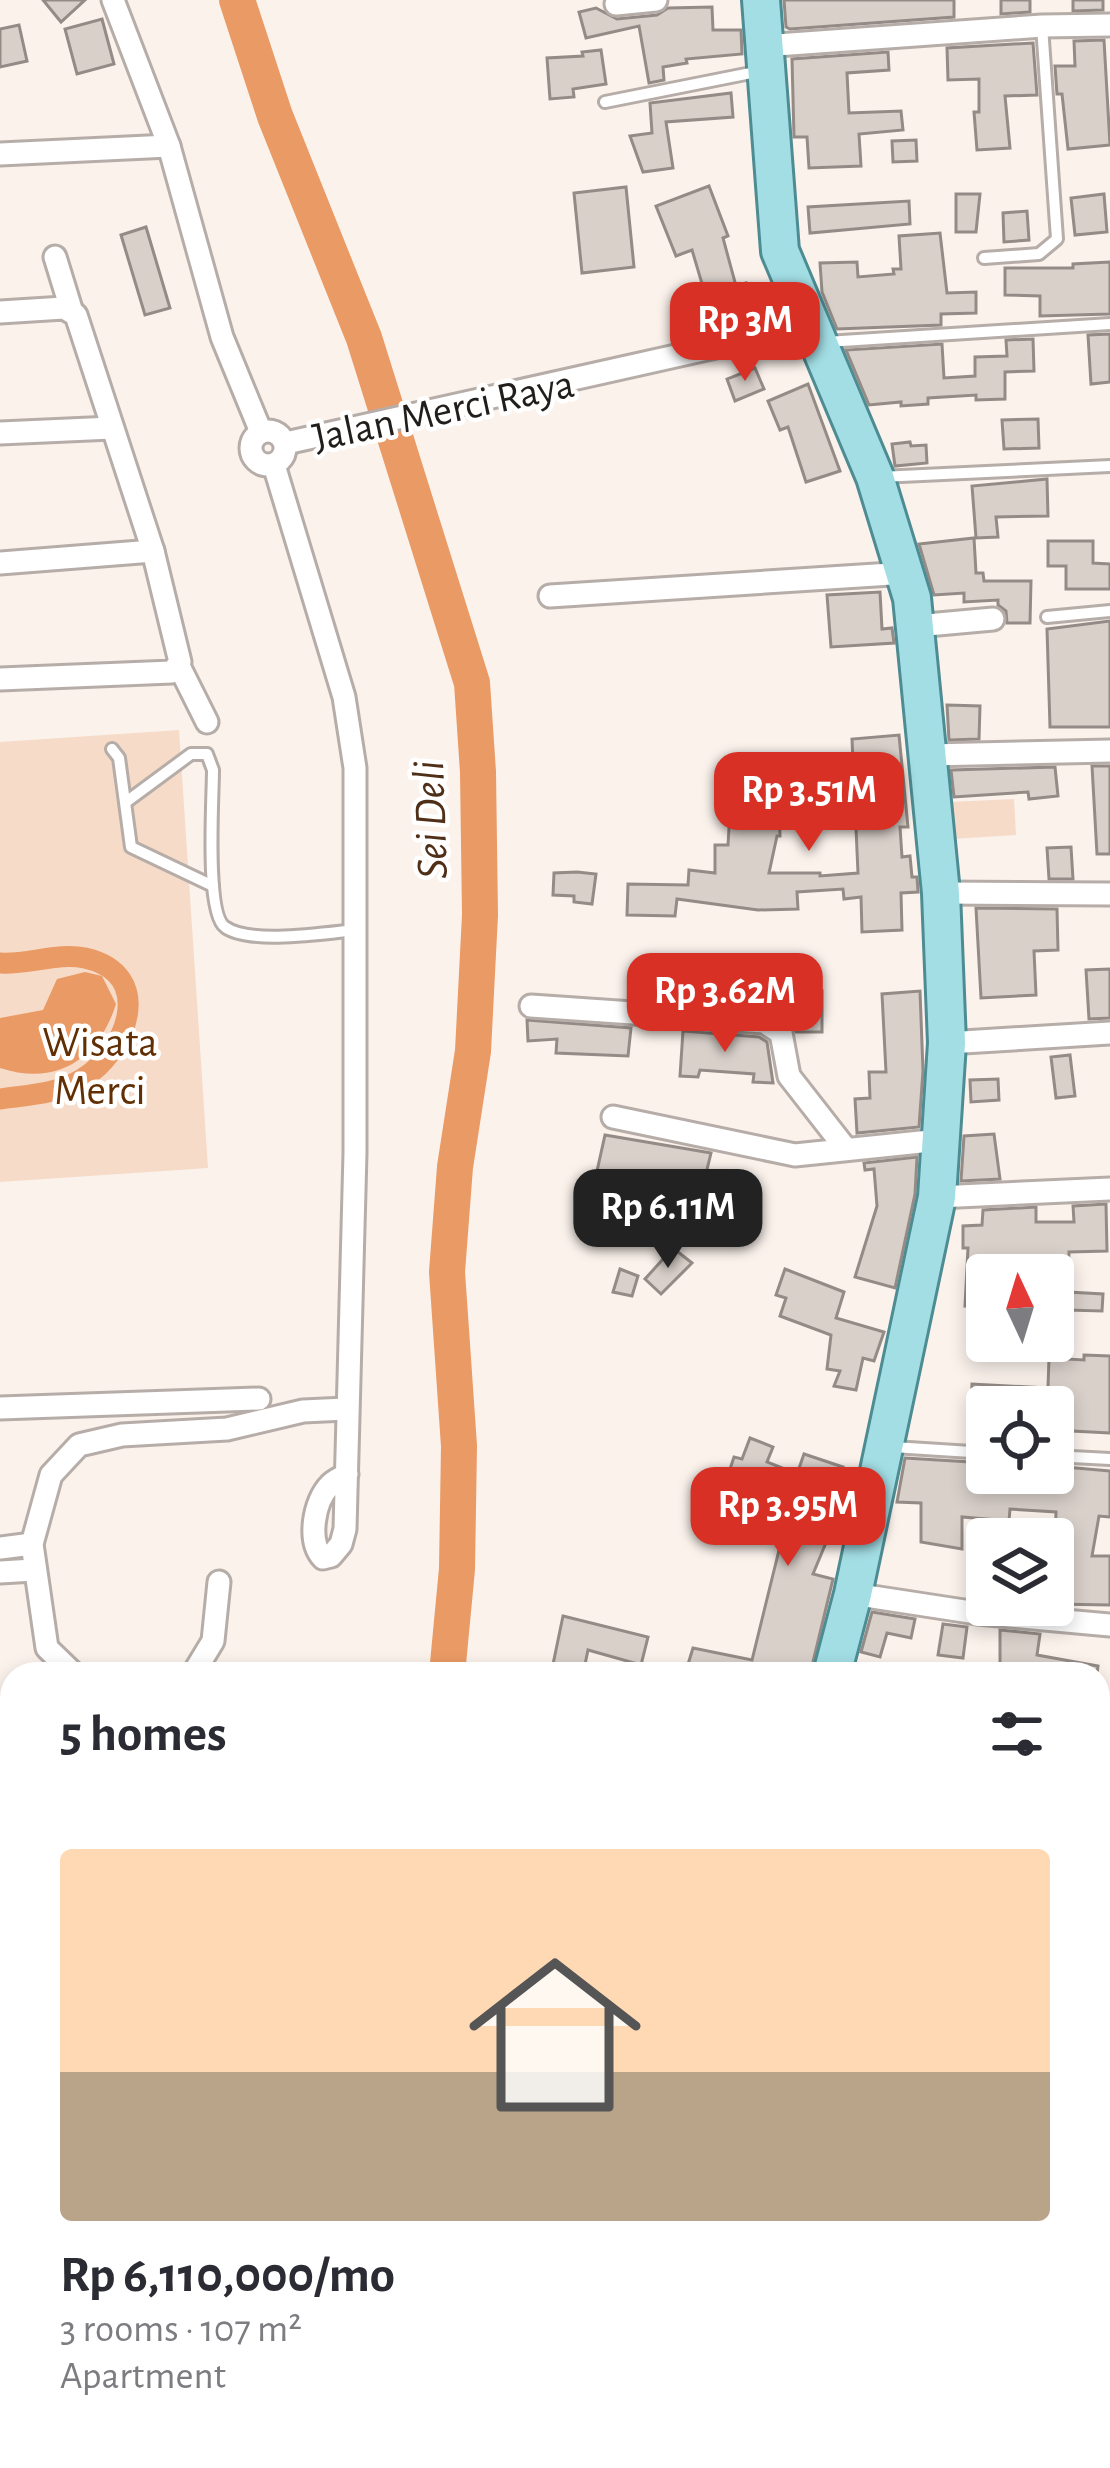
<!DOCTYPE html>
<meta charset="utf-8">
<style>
body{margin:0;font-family:"Alegreya Sans",sans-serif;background:#f7f7f7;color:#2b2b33;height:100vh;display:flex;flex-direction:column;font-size:45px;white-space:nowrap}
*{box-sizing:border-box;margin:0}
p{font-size:39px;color:#7c7c81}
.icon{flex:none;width:66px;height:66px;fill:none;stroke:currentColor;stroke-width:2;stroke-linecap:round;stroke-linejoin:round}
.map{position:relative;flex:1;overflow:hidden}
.drawer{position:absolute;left:0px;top:1662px;width:1110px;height:807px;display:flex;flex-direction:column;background:#fff;border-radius:36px 36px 0 0;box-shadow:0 6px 18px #0003}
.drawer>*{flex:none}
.needle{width:78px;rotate:356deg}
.buttons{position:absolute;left:966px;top:1254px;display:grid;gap:24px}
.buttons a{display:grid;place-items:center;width:108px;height:108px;border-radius:12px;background:#fff;box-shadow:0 6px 18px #0003;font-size:60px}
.price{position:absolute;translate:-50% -102px;padding:0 27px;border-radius:24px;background:#d93025;color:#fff;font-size:39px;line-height:78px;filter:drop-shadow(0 3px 6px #0008)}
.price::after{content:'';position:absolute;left:50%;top:72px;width:36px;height:27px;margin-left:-18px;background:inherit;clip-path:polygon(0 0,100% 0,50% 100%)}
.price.current{background:#222;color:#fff}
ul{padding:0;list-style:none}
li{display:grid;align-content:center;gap:24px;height:636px;padding:0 60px}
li+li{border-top:3px solid #e1e1e2}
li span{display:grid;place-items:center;height:372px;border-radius:12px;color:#555}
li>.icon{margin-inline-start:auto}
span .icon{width:216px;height:216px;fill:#fffc;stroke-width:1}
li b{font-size:51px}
h2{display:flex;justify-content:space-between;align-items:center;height:144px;padding:0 60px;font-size:51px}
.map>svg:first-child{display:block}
.green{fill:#f6dbc9}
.water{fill:#ea9a65}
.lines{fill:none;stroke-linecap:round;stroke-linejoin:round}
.canal{stroke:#ea9a65;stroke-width:21}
.river{stroke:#ea9a65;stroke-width:36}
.building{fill:#d9d0ca;stroke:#948b86;stroke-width:3}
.lane-casing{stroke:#b6ada8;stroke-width:16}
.street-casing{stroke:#b6ada8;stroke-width:27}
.primary-casing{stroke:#4e8c93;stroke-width:42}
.lane{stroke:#fff;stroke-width:10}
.street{stroke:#fff;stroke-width:21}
.primary{stroke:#a3dee5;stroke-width:36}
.labels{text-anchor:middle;stroke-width:9;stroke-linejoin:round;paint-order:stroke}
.street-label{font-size:42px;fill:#211d1b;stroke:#fff}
.park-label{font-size:42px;fill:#612f03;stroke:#fff}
.water-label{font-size:45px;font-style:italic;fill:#502f18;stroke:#fff}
</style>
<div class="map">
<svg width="1110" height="2468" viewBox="0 0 1110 2468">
<rect width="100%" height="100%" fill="#fbf2ec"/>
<!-- green -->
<g class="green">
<path d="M179 730 208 1168 0 1182V742Z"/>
<path d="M1014 799 1016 835 952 839 950 802Z"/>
</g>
<!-- water -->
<path class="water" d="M85 972 102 976 116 1004C99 1058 58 1087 0 1068V1018L43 1010 57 979Z"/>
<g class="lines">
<!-- canal -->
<path class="canal" d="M0 963C28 965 58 952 85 958 156 974 128 1051 82 1079 58 1094 28 1095 0 1099"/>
<!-- river -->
<g class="river">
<path d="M237 0 275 116 364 338 472 683 478 772 480 915 473 1051 455 1167 447 1272 459 1446 457 1569 447 1674"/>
<path d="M0 2435 12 2422"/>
</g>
</g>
<!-- building -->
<g class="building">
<path d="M43 0H85L61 22Z"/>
<path d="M784 0H954V17L790 29 786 27Z"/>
<path d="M1001 0H1030V12L1001 14Z"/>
<path d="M1073 0H1103V10L1073 11Z"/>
<path d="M712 7 713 30H741L742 54 686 59 687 63 663 67 664 80 649 83 639 26 586 38 579 12 596 8 617 19 657 15 668 8Z"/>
<path d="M102 19 114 64 77 74 65 29Z"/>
<path d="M19 25 27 61 0 67V29Z"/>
<path d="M1104 40 1110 145 1068 149 1062 94H1057L1055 66H1075L1074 41Z"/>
<path d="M1033 43 1037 95 1005 96 1010 148 977 150 974 112H979V79L948 80 947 48Z"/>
<path d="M601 50 606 84 573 89 574 97 550 99 547 58 583 56 582 52Z"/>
<path d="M888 52 889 70 847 73 849 113 901 111 903 130 859 134 861 166 809 168 807 137H794L792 59Z"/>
<path d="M731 93 733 117 666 122 673 168 643 172 630 136 652 133 650 103Z"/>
<path d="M916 140 917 161 893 162 892 141Z"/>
<path d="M709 186 728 236 723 238 736 286 746 283 756 320 734 324 731 308 706 315 700 297H706L692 250 676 256 656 206Z"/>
<path d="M626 187 634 267 582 273 574 193Z"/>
<path d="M956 194H980L976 232H956Z"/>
<path d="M1104 194 1107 232 1075 235 1071 198Z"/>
<path d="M909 201 910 224 810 233 808 207Z"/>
<path d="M1027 211 1029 240 1004 242 1003 213Z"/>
<path d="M146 227 170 308 145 315 121 235Z"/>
<path d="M940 233 947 293 976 292V313L941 314V325L837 329 822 292 820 263 857 262 858 277 894 274 893 269H901L899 236Z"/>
<path d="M1110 262V314L1040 316V296L1005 295V268H1073V264Z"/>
<path d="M1110 334V382L1091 384 1088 335Z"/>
<path d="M1033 339 1034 371 1005 372V399L976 400V395L928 398V404L901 406V402L869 405 846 350 942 344 944 378 975 376V357L1007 356 1006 340Z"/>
<path d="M755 368 764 389 735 401 727 379Z"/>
<path d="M808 384 840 471 806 482 788 427 780 430 768 401Z"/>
<path d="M1038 419 1039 448 1004 449 1002 420Z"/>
<path d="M910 442 911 446 926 445 927 463 895 466 892 444Z"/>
<path d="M1047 479 1048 516 996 517 998 537 976 538 972 486Z"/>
<path d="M974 538 976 573H983L984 581H1031L1030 623H1007L1006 611 998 605V600L964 602V593L934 595 919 544Z"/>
<path d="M1048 541H1093V563L1110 564V589H1066V566H1048Z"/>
<path d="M880 592 882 629 892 628 894 643 831 647 827 595Z"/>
<path d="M1110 621V727H1050L1047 629Z"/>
<path d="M947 705 980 706 979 739 949 740Z"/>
<path d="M899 735 908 827H900L902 857 910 856 912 877H917L918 892 901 893 902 930 862 932 861 897 844 899 843 889 797 892 798 909 758 910 677 899 675 916 627 915 628 884 688 885 689 870 715 873V845H728L730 811 779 812 780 836H777L769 873H820V876L858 873 852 739Z"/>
<path d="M1092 766H1110V854H1097Z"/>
<path d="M1055 767 1058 796 1029 799 1028 792 954 797 951 770Z"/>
<path d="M1071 847 1073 879H1049L1047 848Z"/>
<path d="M577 872 596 874 592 904 574 902V896L553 895 554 873Z"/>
<path d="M976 908 1057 909 1058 950 1034 951 1036 995 981 998Z"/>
<path d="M637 966 661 969 659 984 679 987 678 1001 633 998Z"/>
<path d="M1110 969V1018L1089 1019 1086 970Z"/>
<path d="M776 991H822V1032H796L793 1024 775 1012Z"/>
<path d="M920 991 923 1071 919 1127 857 1133 855 1099 870 1098 869 1072H886L882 994Z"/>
<path d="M527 1020 631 1028 628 1056 556 1053 557 1039 528 1041Z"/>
<path d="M683 1031 759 1037 767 1042 773 1083 753 1082 754 1074 700 1070 698 1077 680 1076Z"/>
<path d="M1070 1055 1075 1096 1056 1098 1051 1057Z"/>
<path d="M998 1079 999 1100 971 1102 970 1080Z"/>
<path d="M994 1134 1000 1179 961 1181 964 1136Z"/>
<path d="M605 1135 711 1153 702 1190 597 1171Z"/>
<path d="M917 1157 915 1194 895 1288 855 1277 877 1206 874 1169 865 1170 864 1163Z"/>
<path d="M1106 1204 1107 1251 1069 1252 1068 1292 1103 1294 1102 1311 1067 1310 1066 1332H1053V1275H987V1307L965 1306 968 1248H963V1226L982 1225 983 1210 1036 1207V1222H1074L1073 1206Z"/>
<path d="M673 1248 692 1263 661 1294 645 1279Z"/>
<path d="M620 1269 638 1276 632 1296 613 1292Z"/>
<path d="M785 1269 844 1292 836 1318 884 1332 874 1361 863 1358 856 1390 834 1386 840 1371 827 1369 831 1335 780 1316 786 1298 776 1295Z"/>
<path d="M1084 1355 1110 1356V1433L1053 1430V1407H987V1443L969 1442 972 1384 1048 1388 1049 1358 1084 1360Z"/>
<path d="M750 1438 773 1447 767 1462 797 1474 804 1454 843 1467 836 1487 852 1492 846 1510 840 1509 813 1574 833 1579 810 1674H685L693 1648 752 1660 781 1542 778 1541 798 1494 729 1472 734 1457 742 1459Z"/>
<path d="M905 1458 987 1463V1473H1053V1466L1110 1471V1517L1099 1516 1092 1556H1110V1605L1053 1604 1056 1512 1010 1509 1009 1521 962 1517V1549L921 1542V1503L897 1502Z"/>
<path d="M872 1612 915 1619 911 1638 887 1633 880 1657 861 1652Z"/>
<path d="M563 1616 648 1637 641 1665 588 1650 583 1674H551Z"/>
<path d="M943 1624 967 1627 963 1658 938 1655Z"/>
<path d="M1000 1630 1040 1634 1037 1655 1098 1666 1097 1674H1000Z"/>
</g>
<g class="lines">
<!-- lane casing -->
<g class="lane-casing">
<g id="lane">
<path d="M605 102 761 71"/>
<path d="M984 258 1039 254 1057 239 1042 26"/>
<path d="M826 342 1110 324"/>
<path d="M880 477 1110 466"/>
<path d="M1047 617 1110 611"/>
<path d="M112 749 119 758 131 847 213 886"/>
<path d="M126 802 191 754H207L213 770C213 797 205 913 225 927 249 945 326 933 356 930"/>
<path d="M893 1447 987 1453"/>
<path d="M1053 1456 1110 1459"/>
<path d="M1098 1929 1110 1932"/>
</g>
</g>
<!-- street casing -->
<g class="street-casing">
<g id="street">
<path d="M113 0 169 146 222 337 261 432"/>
<path d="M616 4 656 0"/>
<path d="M762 46 1042 26 1110 25"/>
<path d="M0 154 169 146"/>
<path d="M55 257 71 309"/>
<path d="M0 312 64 308 76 315 153 551 180 662 172 672 0 679"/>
<circle cx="268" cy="448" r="17"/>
<path d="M0 433 112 428"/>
<path d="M286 443 810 326"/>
<path d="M274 465 344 697 355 768V1153L345 1529 341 1544 331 1556 323 1558C307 1541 314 1501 330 1485 334 1480 341 1478 347 1474"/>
<path d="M0 563 153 551"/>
<path d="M550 596 907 573"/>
<path d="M916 626 993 619"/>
<path d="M179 666 207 722"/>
<path d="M929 755 1110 751"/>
<path d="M941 893 1110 894"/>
<path d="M531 1006 764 1022 781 1033 789 1076 846 1149"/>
<path d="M947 1043 1110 1033"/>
<path d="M613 1117 795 1155 940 1140"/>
<path d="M937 1197 1110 1189"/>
<path d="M0 1408 259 1399"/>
<path d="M0 1548 32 1544"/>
<path d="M0 1572 34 1570"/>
<path d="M853 1594 977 1613 1110 1625"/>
<path d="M74 1674 47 1648 32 1544 51 1475 79 1445 122 1435 227 1429 303 1411 346 1409"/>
<path d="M193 1674 213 1641 219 1582"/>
<path d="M1098 1775 1110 1776"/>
<path d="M0 1857 12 1856"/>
<path d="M1098 2231 1110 2234"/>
</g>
</g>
<!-- primary casing -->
<g class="primary-casing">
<g id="primary">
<path d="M761 0 780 251 875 477 912 598 941 893 947 1043 937 1197 853 1594 832 1674"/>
<path d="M843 2457 852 2468"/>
</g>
</g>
<!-- lane -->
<use href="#lane" class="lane"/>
<!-- street -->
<use href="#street" class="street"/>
<!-- primary -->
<use href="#primary" class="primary"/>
</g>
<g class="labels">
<!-- street labels -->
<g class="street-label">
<text transform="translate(443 409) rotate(-12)" y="15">Jalan Merci Raya</text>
</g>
<!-- park labels -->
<g class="park-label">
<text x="100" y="1056">Wisata<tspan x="100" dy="48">Merci</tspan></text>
</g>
<!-- water labels -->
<g class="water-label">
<text transform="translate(429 820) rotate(-92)" y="16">Sei Deli</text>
</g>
</g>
</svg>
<div class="buttons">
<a><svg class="needle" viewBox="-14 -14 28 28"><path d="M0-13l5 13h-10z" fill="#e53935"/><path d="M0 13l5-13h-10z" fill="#7c7c81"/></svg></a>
<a><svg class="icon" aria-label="locate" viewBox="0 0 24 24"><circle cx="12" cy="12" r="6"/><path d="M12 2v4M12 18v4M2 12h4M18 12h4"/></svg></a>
<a><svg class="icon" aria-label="layers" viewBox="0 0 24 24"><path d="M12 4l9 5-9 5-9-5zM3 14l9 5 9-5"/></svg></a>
</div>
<b class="price" style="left:745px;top:384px">Rp 3M</b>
<b class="price" style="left:809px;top:854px">Rp 3.51M</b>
<b class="price" style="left:725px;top:1055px">Rp 3.62M</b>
<b class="price current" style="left:668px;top:1271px">Rp 6.11M</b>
<b class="price" style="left:788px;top:1569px">Rp 3.95M</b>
<section class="drawer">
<h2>5 homes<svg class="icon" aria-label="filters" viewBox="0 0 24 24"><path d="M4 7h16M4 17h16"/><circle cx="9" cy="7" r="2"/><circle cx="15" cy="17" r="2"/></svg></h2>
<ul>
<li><span style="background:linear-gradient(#ffd9b3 60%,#b9a48a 0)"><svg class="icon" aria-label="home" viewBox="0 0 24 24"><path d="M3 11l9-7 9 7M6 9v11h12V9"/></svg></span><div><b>Rp 6,110,000/mo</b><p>3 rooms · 107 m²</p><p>Apartment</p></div></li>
</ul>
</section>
</div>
